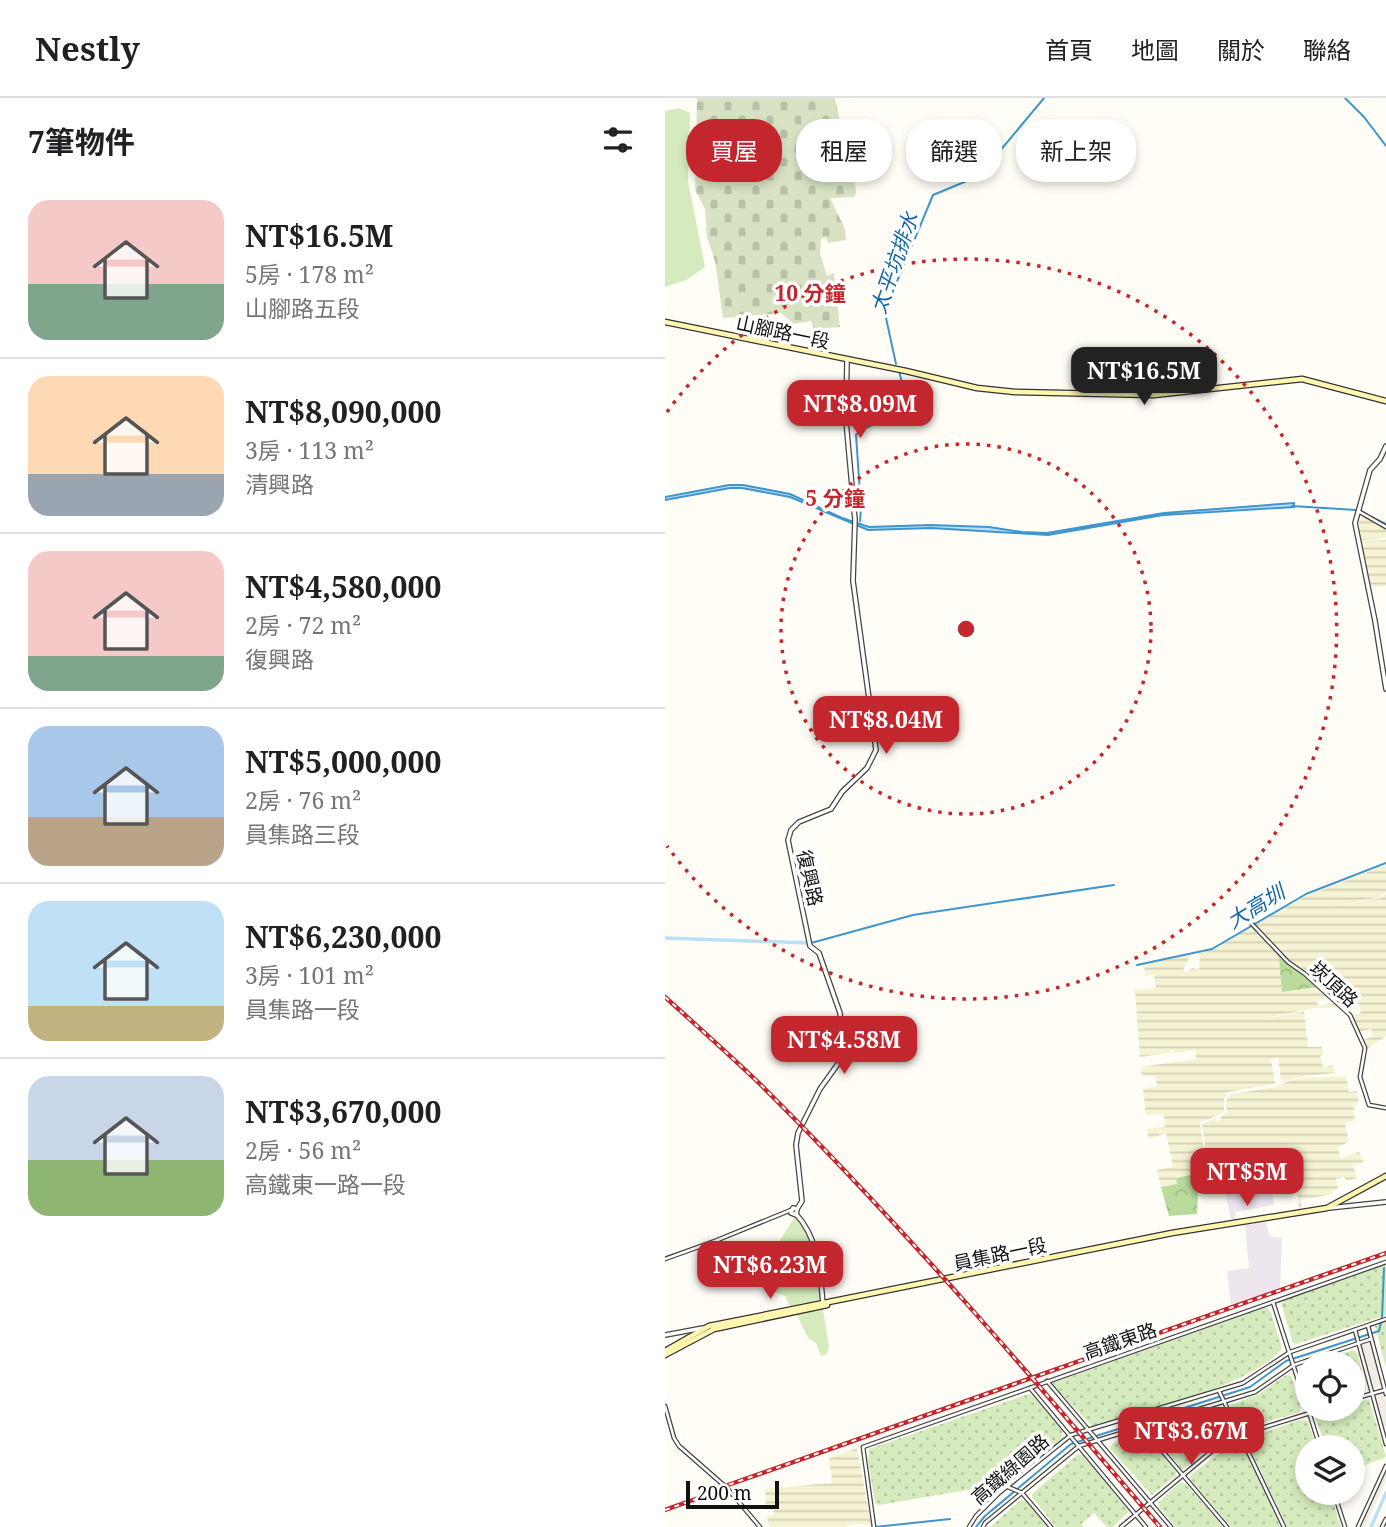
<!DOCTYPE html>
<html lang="zh-TW">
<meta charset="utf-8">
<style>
body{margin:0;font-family:"Noto Serif","Noto Sans TC",serif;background:#f6f6f6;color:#202124;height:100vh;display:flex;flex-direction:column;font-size:26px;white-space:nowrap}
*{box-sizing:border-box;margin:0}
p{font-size:23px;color:#757577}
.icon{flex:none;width:38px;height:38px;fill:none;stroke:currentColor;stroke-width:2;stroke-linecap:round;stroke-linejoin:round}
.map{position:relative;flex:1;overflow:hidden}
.side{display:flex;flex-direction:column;background:#fff;width:665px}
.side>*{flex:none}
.guide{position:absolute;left:21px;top:21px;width:595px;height:63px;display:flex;gap:14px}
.fabs{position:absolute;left:630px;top:1253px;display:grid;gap:14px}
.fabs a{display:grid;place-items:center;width:70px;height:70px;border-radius:50%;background:#fff;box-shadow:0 4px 10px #0003;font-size:35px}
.scale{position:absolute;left:21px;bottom:18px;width:93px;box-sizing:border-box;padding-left:7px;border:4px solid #111;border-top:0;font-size:19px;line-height:24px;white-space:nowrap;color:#111;-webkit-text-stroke:5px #fff;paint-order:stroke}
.price{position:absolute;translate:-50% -60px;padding:0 16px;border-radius:14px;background:#c4262e;color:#fff;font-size:23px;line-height:46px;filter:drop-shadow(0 2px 4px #0008)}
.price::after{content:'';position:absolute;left:50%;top:42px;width:21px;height:16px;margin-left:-10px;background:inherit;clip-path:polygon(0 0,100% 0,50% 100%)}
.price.active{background:#222;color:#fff}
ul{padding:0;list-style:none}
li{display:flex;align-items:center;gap:21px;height:175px;padding:0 28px}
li+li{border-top:2px solid #e0e0e0}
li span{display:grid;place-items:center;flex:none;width:196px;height:140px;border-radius:21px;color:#555}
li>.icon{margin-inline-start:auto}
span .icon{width:84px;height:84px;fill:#fffc;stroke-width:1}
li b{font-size:30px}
h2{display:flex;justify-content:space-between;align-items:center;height:84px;padding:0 28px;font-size:30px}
.pill{padding:0 24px;border-radius:28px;background:#fff;box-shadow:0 4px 10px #0003;font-size:24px;line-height:63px}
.pill.active{background:#c4262e;color:#fff}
header{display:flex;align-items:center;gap:42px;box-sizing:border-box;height:98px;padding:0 35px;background:#fff;border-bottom:2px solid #e0e0e0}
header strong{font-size:33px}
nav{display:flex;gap:38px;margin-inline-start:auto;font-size:24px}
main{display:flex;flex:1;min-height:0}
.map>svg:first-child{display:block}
.industrial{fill:#eee6ef}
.farmland{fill:url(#farmland-rules)}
.grass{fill:url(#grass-dots)}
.forest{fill:url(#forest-crowns)}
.cemetery{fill:url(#cemetery-stones)}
.park{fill:#d5ebbd}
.plaza{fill:#f1ede2}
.water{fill:#b9e0f7;stroke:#3f96cf;stroke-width:2}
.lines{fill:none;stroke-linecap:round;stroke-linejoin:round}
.stream{stroke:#3f96cf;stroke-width:2}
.canal{stroke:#b9e0f7;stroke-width:3.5}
.minor-casing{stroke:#444;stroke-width:5}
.tertiary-casing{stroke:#444;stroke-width:6}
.secondary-casing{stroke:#333;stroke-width:7}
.minor{stroke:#fff;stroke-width:2.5}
.tertiary{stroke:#fff;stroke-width:3.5}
.secondary{stroke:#fff6b0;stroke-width:4.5}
.rail-casing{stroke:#c4262e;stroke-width:4.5}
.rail{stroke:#fff;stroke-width:2;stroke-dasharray:5;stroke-linecap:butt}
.ring{fill:none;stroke:#c4262e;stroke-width:3.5;stroke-dasharray:3.5 7}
.labels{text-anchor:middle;stroke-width:7;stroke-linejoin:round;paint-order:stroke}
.street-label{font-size:19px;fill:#111;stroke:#fff}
.water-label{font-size:21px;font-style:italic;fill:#1768a6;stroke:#fff}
.centre{fill:#c4262e;stroke:#fff;stroke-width:3.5}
.ring-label{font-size:21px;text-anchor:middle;font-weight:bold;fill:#c4262e;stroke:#fff;stroke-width:7;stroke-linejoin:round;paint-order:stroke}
</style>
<header>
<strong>Nestly</strong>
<nav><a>首頁</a><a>地圖</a><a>關於</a><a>聯絡</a></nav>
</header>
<main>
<section class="side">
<h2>7筆物件<svg class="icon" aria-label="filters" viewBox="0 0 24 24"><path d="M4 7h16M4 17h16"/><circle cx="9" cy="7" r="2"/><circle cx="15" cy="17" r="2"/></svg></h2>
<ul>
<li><span style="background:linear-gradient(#f6c9c9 60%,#7fa58c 0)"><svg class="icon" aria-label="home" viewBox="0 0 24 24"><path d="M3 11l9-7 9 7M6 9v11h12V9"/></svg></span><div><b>NT$16.5M</b><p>5房 · 178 m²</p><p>山腳路五段</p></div></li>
<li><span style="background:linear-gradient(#ffd9b3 70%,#9aa5b1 0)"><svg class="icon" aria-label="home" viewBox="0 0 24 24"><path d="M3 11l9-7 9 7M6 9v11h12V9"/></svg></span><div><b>NT$8,090,000</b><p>3房 · 113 m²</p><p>清興路</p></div></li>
<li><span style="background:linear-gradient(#f6c9c9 75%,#7fa58c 0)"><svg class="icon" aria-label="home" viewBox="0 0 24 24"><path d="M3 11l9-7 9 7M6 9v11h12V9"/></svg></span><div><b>NT$4,580,000</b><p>2房 · 72 m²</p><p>復興路</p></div></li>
<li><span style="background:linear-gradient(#a9c7e8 65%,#b9a48a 0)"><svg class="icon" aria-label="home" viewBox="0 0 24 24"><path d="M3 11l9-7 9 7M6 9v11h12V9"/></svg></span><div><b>NT$5,000,000</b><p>2房 · 76 m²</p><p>員集路三段</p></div></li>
<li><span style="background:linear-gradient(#bfe0f5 75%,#c2b280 0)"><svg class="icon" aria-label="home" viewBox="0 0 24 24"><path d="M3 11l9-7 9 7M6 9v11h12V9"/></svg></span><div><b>NT$6,230,000</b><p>3房 · 101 m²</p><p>員集路一段</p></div></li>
<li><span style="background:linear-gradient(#c9d6e8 60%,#8fb573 0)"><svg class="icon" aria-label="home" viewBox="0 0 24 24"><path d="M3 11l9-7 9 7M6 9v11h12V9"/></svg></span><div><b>NT$3,670,000</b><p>2房 · 56 m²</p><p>高鐵東一路一段</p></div></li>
</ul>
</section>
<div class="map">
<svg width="721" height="1429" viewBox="0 0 721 1429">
<defs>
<pattern id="farmland-rules" width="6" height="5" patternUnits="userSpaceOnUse" patternTransform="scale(1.75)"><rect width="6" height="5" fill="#f6f3d4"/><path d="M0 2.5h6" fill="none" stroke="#d2cfb5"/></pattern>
<pattern id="grass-dots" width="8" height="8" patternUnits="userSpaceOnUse" patternTransform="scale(1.75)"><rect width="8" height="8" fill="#d5ebbd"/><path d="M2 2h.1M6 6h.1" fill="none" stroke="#b6c8a1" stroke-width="1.8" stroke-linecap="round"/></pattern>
<pattern id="forest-crowns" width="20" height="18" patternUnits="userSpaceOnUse" patternTransform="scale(1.75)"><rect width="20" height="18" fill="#b9dc9c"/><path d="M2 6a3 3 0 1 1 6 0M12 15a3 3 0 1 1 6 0" fill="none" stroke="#9ebc85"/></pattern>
<pattern id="cemetery-stones" width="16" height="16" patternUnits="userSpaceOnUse" patternTransform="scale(1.75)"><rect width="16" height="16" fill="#d9e3c4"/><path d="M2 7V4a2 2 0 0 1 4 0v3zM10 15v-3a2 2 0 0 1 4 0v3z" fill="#b9c2a7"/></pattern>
</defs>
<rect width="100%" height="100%" fill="#fffdf5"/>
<!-- industrial -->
<g class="industrial">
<path d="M603 1066 604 1075 583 1080 584 1089 606 1086 609 1107 570 1114 571 1121 566 1122 558 1084 571 1072Z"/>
<path d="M601 1124 604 1138 617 1140 615 1190 566 1208 562 1173 584 1170 580 1127Z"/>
</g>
<!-- farmland -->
<g class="farmland">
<path d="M700 419 721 431V440L695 442 694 422Z"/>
<path d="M721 442V488L706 489 701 466 705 464H701L696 443Z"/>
<path d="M721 767V794L716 799 656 810 716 800 721 796V938L703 950 698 942 708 938 706 931 694 934 685 916H694L696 913 691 899 684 901 688 911 684 913 622 862 589 827 637 800Z"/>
<path d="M586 828 616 859 617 894 652 889 664 900 652 902 653 908 670 905 675 910H650L595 921 639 914 643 949H657L658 957 655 958 658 969 668 967 670 975 640 978 620 983 616 982 613 960 606 961 610 986 563 994 559 1002V1014L535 1025 539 1053H541L537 1026 551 1020 552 1023 556 1022V1019L562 1014 561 1003 566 996 611 989 624 983 636 980 681 978 684 994 692 993 694 1002 688 1012 690 1022 680 1025 684 1044 673 1049 675 1060 694 1054 699 1064 688 1067 692 1080 681 1083 679 1079 671 1081 673 1092 667 1093V1096L636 1102 637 1112H634L630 1072 621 1073 619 1063 571 1072 550 1094 541 1059 526 1060 529 1076 511 1079 512 1086 496 1089 492 1072 508 1069 501 1035 484 1041 482 1031 500 1029 499 1016 481 1017 478 991 492 988 491 978H477L476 969 531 961 530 952 509 955 506 951 504 955 475 959 470 892 491 890 489 877 480 878 479 866 526 857 518 872 521 874 527 870 534 872 535 855 548 851Z"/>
<path d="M192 1350 206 1426H190L181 1429H104L102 1418 109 1417 108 1409 101 1410 100 1391 166 1385 167 1382 164 1360Z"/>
</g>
<!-- grass -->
<g class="grass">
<path d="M721 1166V1217L631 1246 628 1245 616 1206 618 1203Z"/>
<path d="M601 1209 606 1214 617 1250C592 1286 473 1315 428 1329L388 1287V1285Z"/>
<path d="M721 1224V1270L710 1228Z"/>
<path d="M688 1252 693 1256 701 1291 688 1296V1265H648Z"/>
<path d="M621 1277 626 1278 636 1309 634 1315 576 1330 565 1307 594 1296Z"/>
<path d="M363 1296 367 1297 398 1332 397 1341 344 1385 214 1407 210 1405 203 1363 204 1351Z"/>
<path d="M704 1301 721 1359 688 1372V1349H661L650 1319 675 1311H688V1306Z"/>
<path d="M558 1310 570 1333 550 1345 517 1372 488 1335 487 1333Z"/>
<path d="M634 1322 643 1323 651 1349H642V1395H665L676 1429H622L582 1345 583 1340Z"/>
<path d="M480 1336 511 1373V1377L487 1397 445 1351 448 1345Z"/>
<path d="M569 1344 577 1346 616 1429H566L525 1381 527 1376Z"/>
<path d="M413 1356 418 1357 464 1413 448 1429H442L429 1415 416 1426 418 1429H391L367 1399V1396Z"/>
<path d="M515 1384 521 1386 558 1429H511L494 1409 493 1405Z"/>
<path d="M356 1402 361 1403 383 1429H325Z"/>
</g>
<!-- forest -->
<g class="forest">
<path d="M614 859 637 875 652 889 617 894Z"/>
<path d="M529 1076 533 1095 532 1116 504 1118 496 1089 512 1086 511 1080Z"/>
</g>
<!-- cemetery -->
<path class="cemetery" d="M32 0H170L182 56 188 65 191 95 189 99 165 100 180 131 181 142 163 145 161 139 156 141 155 156 162 178 169 175 175 229 149 231 146 223 129 226 116 215 58 220 50 163 42 139 40 111 30 92Z"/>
<!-- park -->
<g class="park">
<path d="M14 10 25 15 23 83 40 169 21 182 0 189V13Z"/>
<path d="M131 1117 149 1145 158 1206 127 1212 120 1198 98 1189 86 1173 112 1147Z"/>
<path d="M158 1211 164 1249 162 1256 156 1258 151 1245 143 1240 132 1217Z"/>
</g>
<!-- plaza -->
<g class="plaza">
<path d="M705 1244 717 1287 709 1290 696 1247Z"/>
<path d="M718 1296 721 1303V1339L711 1299Z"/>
<path d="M721 1372V1383L700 1429H695Z"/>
</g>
<!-- water -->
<path class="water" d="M64 387H78L125 396 177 420 204 429 265 427 324 429 357 434 382 435 499 415 629 405V409L498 417 383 437 266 430 203 432 125 399 77 390H65L0 402V399Z"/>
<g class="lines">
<!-- stream -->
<g class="stream">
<path d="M680 0 699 19 721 48"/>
<path d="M231 266 221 220 228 193 268 97 309 80 334 54 379 0"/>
<path d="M627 408 691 412"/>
<path d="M706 419 721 426"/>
<path d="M195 423 196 410 191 337 198 331 237 314 238 289 234 273"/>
<path d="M146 845 248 817 449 787"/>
<path d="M472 867 547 851 641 796 721 765"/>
<path d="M210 1429 285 1421"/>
<path d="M311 1429 320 1418 406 1346 585 1289 621 1263 714 1233 717 1220 719 1170"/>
</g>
<!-- canal -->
<g class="canal">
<path d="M0 840 146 845"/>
<path d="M706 1429 721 1395"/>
</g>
<!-- minor casing -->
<g class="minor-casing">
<g id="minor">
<path d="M693 413 721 429"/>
<path d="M586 825 623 864 640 876 685 917 700 950 695 979 704 1007 721 1010"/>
<path d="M0 1161 50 1143 126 1112"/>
<path d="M608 1204 642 1310"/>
<path d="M703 1228 721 1296"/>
<path d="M690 1232 721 1346"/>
<path d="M382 1283 506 1429"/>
<path d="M365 1290 481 1429"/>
<path d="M554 1293 619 1429"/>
<path d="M688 1301 720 1292"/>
<path d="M0 1308 9 1340 14 1348 62 1390 95 1429"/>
<path d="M643 1311 655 1349"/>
<path d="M477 1319 483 1336 562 1429"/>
<path d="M343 1389 357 1395 386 1429"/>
<path d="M669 1395 680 1429"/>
<path d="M209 1429 198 1349 721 1164"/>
<path d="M304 1429 311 1418 334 1395 406 1337 578 1285 625 1254 721 1221"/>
<path d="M318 1429 320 1425 414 1348 590 1294 629 1267 706 1241"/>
<path d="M456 1429 553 1348 571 1338 658 1311"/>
<path d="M693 1429 721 1368"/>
<path d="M717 1429 721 1421"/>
</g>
</g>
<!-- tertiary casing -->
<g class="tertiary-casing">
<g id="tertiary">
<path d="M721 348 715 361 705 372 690 425 710 523 721 591"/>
<path d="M128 1110 132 1111 131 1117 126 1115Z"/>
<path d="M664 1110 721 1104"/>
<path d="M132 1111 137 1103 131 1047 133 1035 155 991 175 963 177 941 175 915 154 855 145 848 123 742 126 732 134 724 166 711 177 694 202 670 211 652 188 483 190 422 181 323 182 262"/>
<path d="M131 1116C154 1141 155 1174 158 1206"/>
<path d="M0 1237 38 1230"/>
</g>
</g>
<!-- secondary casing -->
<g class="secondary-casing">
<g id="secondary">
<path d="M0 224 241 273 312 290 350 294 489 297 637 281 721 303"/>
<path d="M0 1253 44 1228 507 1135 662 1110 721 1078"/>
<path d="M0 1257 49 1231 162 1207"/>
</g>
</g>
<!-- minor -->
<use href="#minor" class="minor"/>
<!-- tertiary -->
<use href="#tertiary" class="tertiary"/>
<!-- secondary -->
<use href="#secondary" class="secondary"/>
<!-- rail casing -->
<g class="rail-casing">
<g id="rail">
<path d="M0 899C33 929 66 958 98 989 238 1128 367 1279 495 1429"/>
<path d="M0 1412 62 1390 63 1387 721 1155"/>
</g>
</g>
<!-- rail -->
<use href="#rail" class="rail"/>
</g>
<!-- distance rings -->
<g class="ring">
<circle cx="301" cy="531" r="185"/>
<path d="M2 314A370 370 0 1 1 2 748"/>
</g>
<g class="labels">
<!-- street labels -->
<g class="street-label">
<text transform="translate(118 234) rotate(12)" y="7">山腳路一段</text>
<text transform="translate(145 780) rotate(77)" y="7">復興路</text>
<text transform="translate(669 886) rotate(43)" y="7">崁頂路</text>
<text transform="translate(335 1156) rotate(-12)" y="7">員集路一段</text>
<text transform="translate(455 1243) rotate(-19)" y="7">高鐵東路</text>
<text transform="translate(345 1371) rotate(-41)" y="7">高鐵綠園路</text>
</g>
<!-- water labels -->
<g class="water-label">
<text transform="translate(230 165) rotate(-71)" y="7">太平坑排水</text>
<text transform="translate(591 809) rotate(-31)" y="7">大高圳</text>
</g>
</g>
<circle cx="301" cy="531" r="10" class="centre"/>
<g class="ring-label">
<text x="145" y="203">10 分鐘</text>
<text x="170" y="408">5 分鐘</text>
</g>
</svg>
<div class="fabs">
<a><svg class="icon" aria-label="locate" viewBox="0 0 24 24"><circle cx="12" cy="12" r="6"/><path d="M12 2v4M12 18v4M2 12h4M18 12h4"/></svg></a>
<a><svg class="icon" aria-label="layers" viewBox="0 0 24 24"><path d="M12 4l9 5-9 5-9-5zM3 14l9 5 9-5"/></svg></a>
</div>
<div class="scale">200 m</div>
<b class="price active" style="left:479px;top:309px">NT$16.5M</b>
<b class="price" style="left:195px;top:342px">NT$8.09M</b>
<b class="price" style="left:221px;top:658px">NT$8.04M</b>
<b class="price" style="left:179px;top:978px">NT$4.58M</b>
<b class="price" style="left:582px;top:1110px">NT$5M</b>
<b class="price" style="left:105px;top:1203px">NT$6.23M</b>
<b class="price" style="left:526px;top:1369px">NT$3.67M</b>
<div class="guide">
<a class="pill active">買屋</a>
<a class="pill">租屋</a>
<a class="pill">篩選</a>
<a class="pill">新上架</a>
</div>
</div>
</main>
